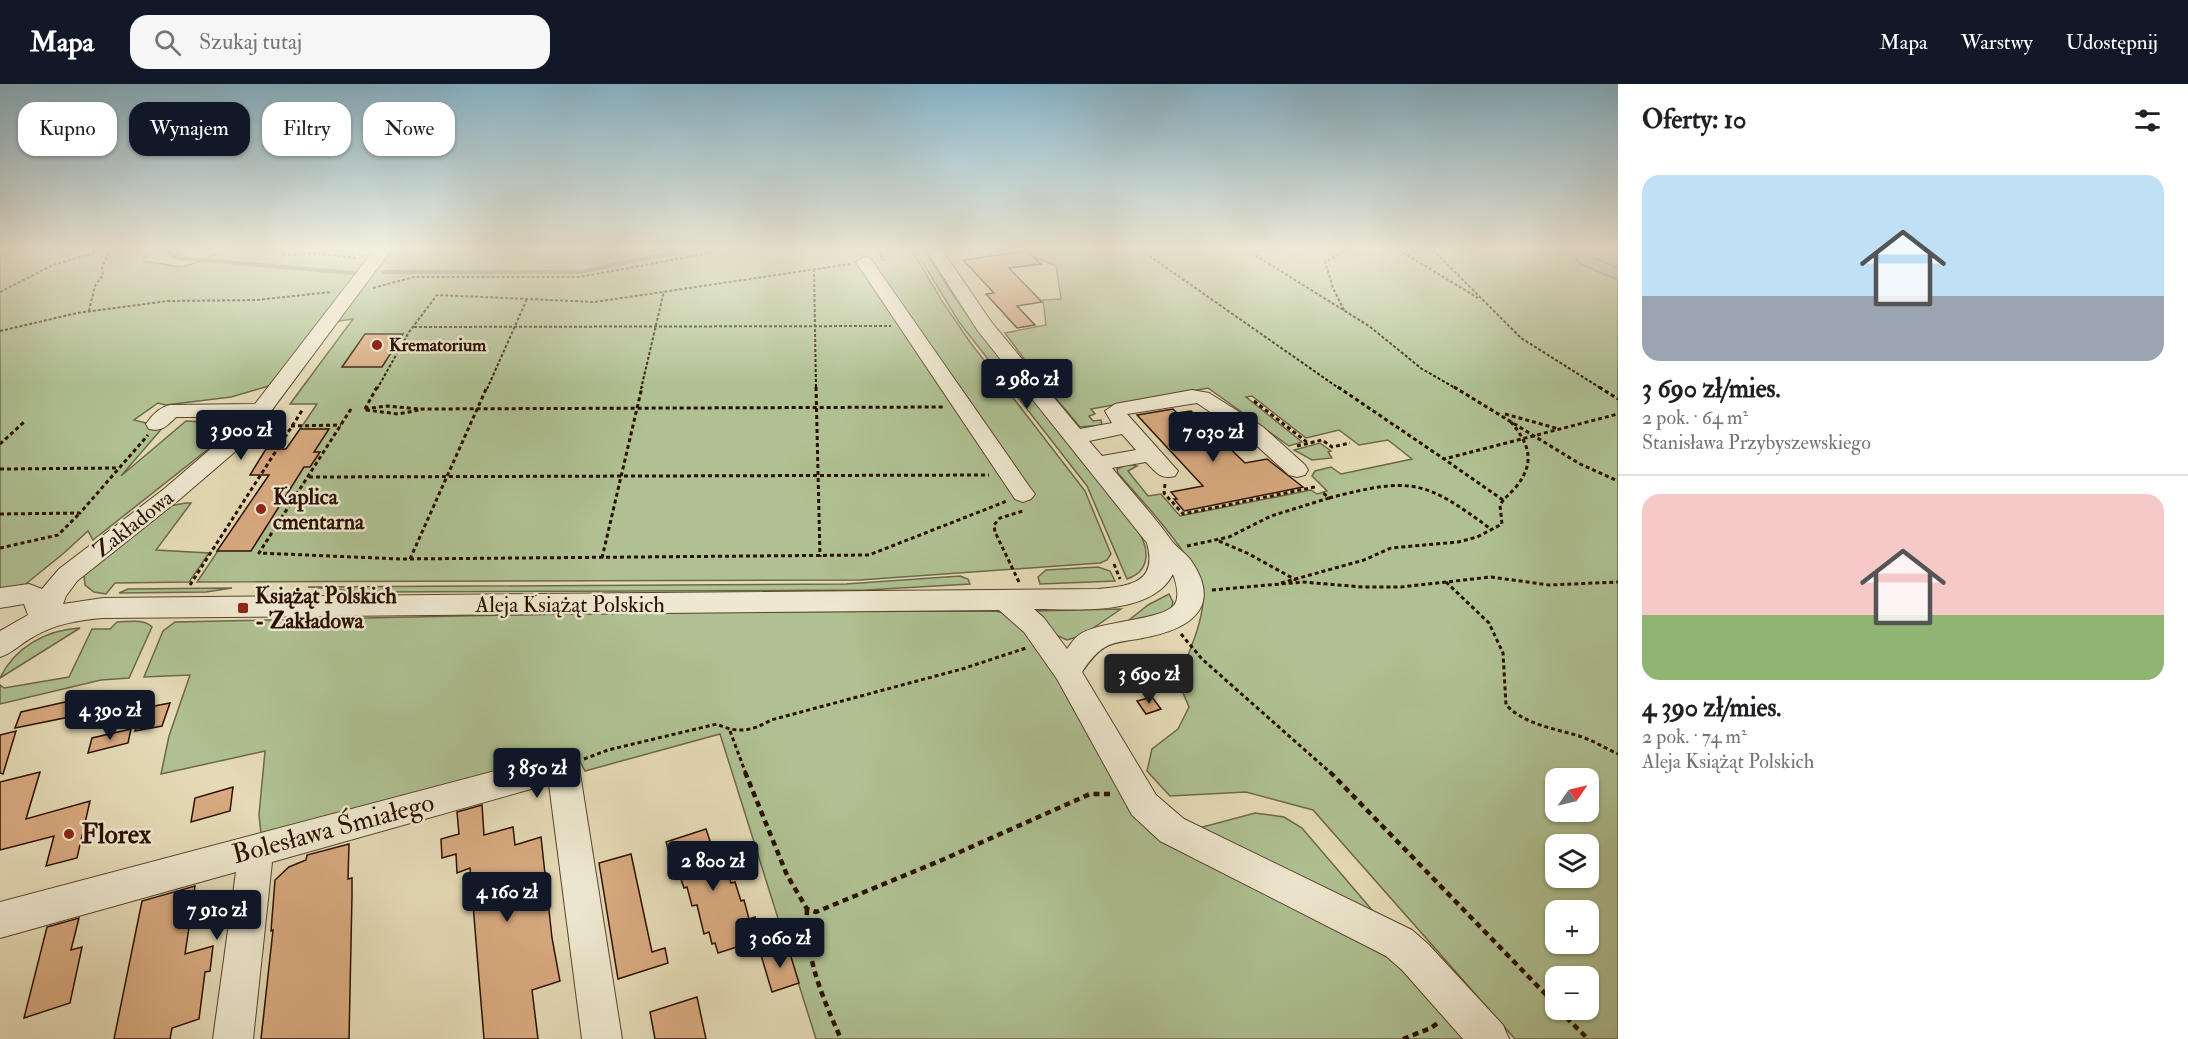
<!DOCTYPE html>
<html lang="pl">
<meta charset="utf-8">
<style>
body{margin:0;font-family:"IM FELL Double Pica",serif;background:#f6f6f6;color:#202124;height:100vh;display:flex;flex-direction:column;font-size:22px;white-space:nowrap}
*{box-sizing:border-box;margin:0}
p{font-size:20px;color:#757577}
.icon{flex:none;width:33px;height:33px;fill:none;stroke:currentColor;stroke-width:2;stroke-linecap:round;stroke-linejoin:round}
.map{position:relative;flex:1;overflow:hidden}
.drawer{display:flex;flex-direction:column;background:#fff;width:570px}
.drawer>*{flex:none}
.top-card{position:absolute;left:18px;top:18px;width:570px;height:54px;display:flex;gap:12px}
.needle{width:39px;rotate:56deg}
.tools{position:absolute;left:1545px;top:684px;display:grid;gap:12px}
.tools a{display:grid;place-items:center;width:54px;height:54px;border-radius:12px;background:#fff;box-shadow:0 2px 4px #0004;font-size:30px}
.price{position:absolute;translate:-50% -51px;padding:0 14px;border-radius:6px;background:#111827;color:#fff;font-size:20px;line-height:39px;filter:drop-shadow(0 2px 3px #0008)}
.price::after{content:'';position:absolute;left:50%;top:36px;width:18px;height:14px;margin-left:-9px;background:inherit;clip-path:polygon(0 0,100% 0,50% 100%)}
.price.active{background:#222;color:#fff}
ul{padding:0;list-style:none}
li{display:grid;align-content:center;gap:12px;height:318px;padding:0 24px}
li+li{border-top:2px solid #e0e0e0}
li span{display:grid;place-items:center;height:186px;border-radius:18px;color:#555}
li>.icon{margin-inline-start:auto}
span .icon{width:108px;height:108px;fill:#fffc;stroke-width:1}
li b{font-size:26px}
h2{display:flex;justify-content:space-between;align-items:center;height:72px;padding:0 24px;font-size:26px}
.pill{padding:0 21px;border-radius:18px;background:#fff;box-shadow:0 2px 4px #0004;font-size:21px;line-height:54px}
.pill.active{background:#111827;color:#fff}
header{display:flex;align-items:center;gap:36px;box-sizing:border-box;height:84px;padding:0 30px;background:#111827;color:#fff}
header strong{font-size:28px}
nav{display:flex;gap:33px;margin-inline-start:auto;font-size:21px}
.search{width:420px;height:54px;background:#f6f6f6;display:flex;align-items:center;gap:15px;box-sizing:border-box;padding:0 21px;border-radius:18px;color:#757577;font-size:22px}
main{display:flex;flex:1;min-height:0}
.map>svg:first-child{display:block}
.green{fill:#afc192;stroke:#6d6849;stroke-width:1.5;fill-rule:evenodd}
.water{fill:#97bca8;stroke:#6c7765;stroke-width:1.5}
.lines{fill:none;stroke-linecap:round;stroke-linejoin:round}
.stream{stroke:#6c7765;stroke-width:4}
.building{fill:#d9aa80;stroke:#2b1000;stroke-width:1.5}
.minor-casing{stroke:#5a432e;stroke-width:2}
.path-far2{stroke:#2b1000;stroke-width:2;stroke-dasharray:3 2;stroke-linecap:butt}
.path-far1{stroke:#2b1000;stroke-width:3;stroke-dasharray:4 3;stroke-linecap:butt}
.path{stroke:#2b1000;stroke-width:4.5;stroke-dasharray:6 4.5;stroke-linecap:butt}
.minor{fill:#eee8d0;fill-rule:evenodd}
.poi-dot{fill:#8f2418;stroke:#eee8d0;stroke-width:2}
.labels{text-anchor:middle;stroke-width:5;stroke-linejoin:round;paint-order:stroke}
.far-poi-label{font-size:18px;font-weight:bold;fill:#2b1000;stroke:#eee8d0;text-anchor:start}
.poi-label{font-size:22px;font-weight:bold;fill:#2b1000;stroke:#eee8d0;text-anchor:start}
.street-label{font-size:22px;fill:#2b1000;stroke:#eee8d0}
.near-street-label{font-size:27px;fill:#2b1000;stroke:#eee8d0}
.near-poi-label{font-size:27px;font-weight:bold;fill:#2b1000;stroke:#eee8d0;text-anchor:start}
</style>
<header>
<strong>Mapa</strong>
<div class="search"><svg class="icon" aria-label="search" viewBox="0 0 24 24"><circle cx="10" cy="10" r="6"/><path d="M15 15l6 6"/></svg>Szukaj tutaj</div>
<nav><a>Mapa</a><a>Warstwy</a><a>Udostępnij</a></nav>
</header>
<main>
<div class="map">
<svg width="1618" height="955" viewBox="0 0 1618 955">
<rect width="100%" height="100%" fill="#e5dbb6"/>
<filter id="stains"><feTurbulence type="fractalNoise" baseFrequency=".00333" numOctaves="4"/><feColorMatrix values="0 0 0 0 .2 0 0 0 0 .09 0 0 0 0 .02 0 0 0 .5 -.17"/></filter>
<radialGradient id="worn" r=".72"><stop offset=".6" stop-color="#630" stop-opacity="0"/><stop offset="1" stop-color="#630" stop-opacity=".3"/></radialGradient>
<!-- green -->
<g class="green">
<path d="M0 166H153L142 174 143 177 181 183 209 175 208 173 226 166H287V169L359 166 360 172H373L272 301 231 313 166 321 158 319 134 336 150 340 165 341 121 392 186 337 240 340 93 456 88 447 64 469 17 507 0 509Z"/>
<path d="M397 166H912L942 217 970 258 1085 407 1111 470 1107 476 1100 479 860 496 197 498 317 320H290L353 235 333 238 384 172Z"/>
<path d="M915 166H925C985 270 1072 354 1141 452 1150 470 1148 488 1127 495L1087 402 959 238Z"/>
<path d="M1029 166H1618V184L1594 173 1581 180 1618 196V955H1515L1313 726 1246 708 1170 712 1147 687 1152 665 1178 645 1189 623 1178 597C1187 572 1201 544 1203 518 1205 480 1142 418 1118 389L1117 385 1128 380 1137 382 1128 387 1148 412 1161 410 1180 432 1311 406 1317 410 1327 407 1312 392 1315 387 1331 383 1341 390 1412 375 1388 356 1359 361 1339 346 1306 354 1252 312 1246 313 1302 358 1289 362 1208 304 1091 325 1095 330 1089 332 1093 337 1101 336 1102 341 1080 343 1036 291 1005 249 1046 241 1043 216 1061 215 1056 182 1027 170ZM1556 694H1588V728H1556ZM1556 760H1588V794H1556ZM1556 826H1588V860H1556ZM1556 892H1588V926H1556Z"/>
<path d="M1320 359 1331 367 1328 368 1332 374 1312 376 1294 366Z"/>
<path d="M186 419H191L156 466 209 469 189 498 115 499 106 510 94 508 85 501 84 490 169 422Z"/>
<path d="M1098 483 1110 487 1115 497 1040 500 1038 493 1046 486Z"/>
<path d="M960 492 968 495 970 500 866 506 369 508 308 503 846 500Z"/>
<path d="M232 504 206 508 119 509 128 505Z"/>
<path d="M1169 510 1173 518 1170 529 1124 540 1148 521Z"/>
<path d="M1121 525 1083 551 1067 556 1056 551 1032 527Z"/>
<path d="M995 527 1010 530 1028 544 1135 725 1401 881 1472 955H816L720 650 585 687 576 670 261 750 259 731 265 667 161 690 169 652 190 591 144 593 163 547 175 538 655 528Z"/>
<path d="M117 538C128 538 144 534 152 543L129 594 101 596 0 620V601L4 604 69 593 92 545H110Z"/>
<path d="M80 544 0 594C15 563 46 546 80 544Z"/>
<path d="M1255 729 1284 733 1302 744 1378 833 1188 747Z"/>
</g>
<!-- water -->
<path class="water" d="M1575 167 1618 184V196L1581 180 1570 170Z"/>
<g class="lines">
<!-- stream -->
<g class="stream">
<path d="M169 166 170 170 179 174 354 189"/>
<path d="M383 188H580L675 168"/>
</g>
</g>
<!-- building -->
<g class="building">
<path d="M1027 167 1041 180 1009 184 1042 218 1017 222 1035 241 1017 244 986 210 994 209 963 176Z"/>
<path d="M365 250H403L382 283H342Z"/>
<path d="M1173 325 1177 329 1191 327 1245 379 1267 375 1303 403 1184 427 1174 415H1177L1171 408 1203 402 1137 331Z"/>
<path d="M300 345H329L314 368H320L310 383H304L251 467H217L269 391H250L266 365H286Z"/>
<path d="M1152 613 1161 625 1146 630 1137 617Z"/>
<path d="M74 616 69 633 15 644 21 628Z"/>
<path d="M170 619 162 642 135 647 144 624Z"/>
<path d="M131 645 128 659 88 669 92 654Z"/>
<path d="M16 647 3 690 0 689V651Z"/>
<path d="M40 688 26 735 90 717 77 774 46 782 54 752 0 766V698Z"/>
<path d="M233 703 230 727 191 738 195 714Z"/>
<path d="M482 721 484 751 513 743 515 761 541 753 552 854 560 897 532 906 538 955H484L470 784 457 789 456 770 442 774 441 755 459 750 457 728Z"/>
<path d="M706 745 712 763 715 762 722 782 725 781 731 799 735 798 741 817 744 816 749 835 755 833 762 855 718 869 715 859 712 860 709 848 704 850 697 821 692 822 687 803 684 804 677 784 674 785 666 758Z"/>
<path d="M349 760 348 795 352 794V812L349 955H261L273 846 271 847 275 796 289 783 306 776 307 771Z"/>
<path d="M631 770 652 868 665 864 668 879 618 895 599 779Z"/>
<path d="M195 802 193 816 218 809 215 830 190 837 185 870 213 862 210 887 205 888 199 935 172 944 170 955H114L142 817Z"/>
<path d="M79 834 71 866 82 863 70 919 24 934 47 843Z"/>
<path d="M788 863 799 899 772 908 761 871Z"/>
<path d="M697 913 706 955H655L650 928Z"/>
</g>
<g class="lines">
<!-- minor casing -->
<g class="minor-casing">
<g id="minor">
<path d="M374 166H391L251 354 180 415 77 497 66 512 63 520 103 514 1098 505C1130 502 1158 499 1147 459L978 247 926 166H942L992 239 1080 345 1112 339 1105 327 1115 320 1192 306 1209 309 1263 343 1305 381 1308 386 1305 391 1297 393 1289 391 1247 353 1197 319 1127 330 1178 387 1175 392C1160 396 1156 388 1146 378L1112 384C1132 408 1153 431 1171 456 1176 463 1184 468 1190 475 1221 519 1196 542 1152 552 1115 561 1106 552 1082 588L1156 711 1184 735 1412 846 1428 860 1503 941 1509 955H1463L1402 886 1386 872 1160 757 1132 731 1057 595 1024 548 999 526 103 534C78 536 55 540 33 553 21 559 13 569 0 573V547L28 531 24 520 0 524V504L29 500 42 505 59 485 164 405 235 344 245 333H176C167 342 162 348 149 345L146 340C152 331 160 323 170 321L255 320ZM1122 350 1136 366 1102 372 1089 357ZM1173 490C1176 498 1179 510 1176 518 1169 537 1098 536 1079 551 1074 554 1071 560 1067 565L1044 534 1034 525C1074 525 1151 533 1173 490Z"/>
<path d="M864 173 870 174 1031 405 1035 410 1031 415 1023 418 1015 415 856 178Z"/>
<path d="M563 669 574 673 579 683 622 955H582L549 700 272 778 253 955H213L236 788 0 854V818Z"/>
</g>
</g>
<!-- path-far2 -->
<g class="path-far2">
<path d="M284 166 283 171 321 170 357 174"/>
<path d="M878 166 883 176"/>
<path d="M1141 166 1340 305"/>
<path d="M1247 166 1369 242 1422 285 1457 305"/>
<path d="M1399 166 1478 214"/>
<path d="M1433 166 1521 254 1602 305"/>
<path d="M814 185 816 305"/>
<path d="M373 204 414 193H580L725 166"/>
<path d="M0 208 53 181 104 166"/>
<path d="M1344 226 1333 204 1325 178 1346 166"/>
<path d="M89 227 95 202 103 191 102 183 108 171 104 167"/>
<path d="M414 243 891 242"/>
<path d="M0 247 77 229 168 217 257 216 331 208"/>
<path d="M377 305 409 248 437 211 595 218 850 180"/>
<path d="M487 305 527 215"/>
<path d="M641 305 664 207"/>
</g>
<!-- path-far1 -->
<g class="path-far1">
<path d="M816 303 820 473"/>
<path d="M1338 303 1444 375"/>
<path d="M1454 303 1580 380 1618 397"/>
<path d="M1599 303 1618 315"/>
<path d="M1254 317 1308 359"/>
<path d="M351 325 259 469 401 475 869 471 1007 417"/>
<path d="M365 325 387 322 420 325 943 323"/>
<path d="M365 325 377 303"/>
<path d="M366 326 398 330 419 326"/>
<path d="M1505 330 1559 345"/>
<path d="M291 342 341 341"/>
<path d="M0 360 24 338"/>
<path d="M1297 362 1322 356 1332 363 1350 359"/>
<path d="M0 385 118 384"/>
<path d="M309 393 989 391"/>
<path d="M1165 400 1164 409 1183 430 1315 403"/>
<path d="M1329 414C1411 393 1424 395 1492 446"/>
<path d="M1503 416 1444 375 1618 330"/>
<path d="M0 430 80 429 148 351"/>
<path d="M1219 457 1249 470 1296 496"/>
<path d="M1187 462 1229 453 1271 432 1329 414 1322 408"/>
<path d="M0 464 58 451 80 429"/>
<path d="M602 474 642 303"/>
<path d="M410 475 487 303"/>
<path d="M1114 480 1120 495"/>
<path d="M1019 498 995 448 994 441 1000 434 1023 427"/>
<path d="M1446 498 1489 539 1503 569 1506 621C1526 641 1553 644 1579 652 1592 656 1605 664 1618 670"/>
<path d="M1281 499 1364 476 1391 464 1458 458 1477 453 1502 440 1500 421C1504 414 1510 410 1516 403 1536 378 1529 360 1511 338"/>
<path d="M190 501 303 325"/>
<path d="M1212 506 1303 498 1362 503H1401L1491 493 1549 501 1618 498"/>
<path d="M1181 550 1202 575 1332 690"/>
<path d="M730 647 746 690"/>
<path d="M584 675 608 666 717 640C737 650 752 647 771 636L962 585 1026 564"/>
</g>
<!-- path -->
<g class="path">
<path d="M745 688 787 791 807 825 816 828 942 776 1090 710H1111"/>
<path d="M1330 688 1556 921"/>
<path d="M807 825C805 874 822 912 841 955"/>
<path d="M1559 926 1588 955"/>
<path d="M1403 955 1431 944 1439 938"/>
</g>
<!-- minor -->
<use href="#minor" class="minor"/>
</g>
<!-- sky -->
<linearGradient id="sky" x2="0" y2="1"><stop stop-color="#87b7ce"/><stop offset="0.55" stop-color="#f3efde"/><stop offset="1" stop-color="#f3efde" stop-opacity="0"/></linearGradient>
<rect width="1618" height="300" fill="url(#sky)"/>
<!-- markers -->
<g class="poi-dot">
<circle cx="377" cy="261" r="6"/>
<circle cx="261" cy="425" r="6"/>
<rect x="237" y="518" width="12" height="12" rx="3"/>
<circle cx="69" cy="750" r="6"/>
</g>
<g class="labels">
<!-- far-poi labels -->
<g class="far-poi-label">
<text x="389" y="267">Krematorium</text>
</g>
<!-- poi labels -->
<g class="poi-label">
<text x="273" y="420">Kaplica<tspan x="273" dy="25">cmentarna</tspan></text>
<text x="255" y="519">Książąt Polskich<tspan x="255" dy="25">- Zakładowa</tspan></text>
</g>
<!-- street labels -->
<g class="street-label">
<text transform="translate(133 439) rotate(-38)" y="8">Zakładowa</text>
<text x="570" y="528">Aleja Książąt Polskich</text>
</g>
<!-- near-street labels -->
<g class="near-street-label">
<text transform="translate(333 744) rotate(-15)" y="9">Bolesława Śmiałego</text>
</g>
<!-- near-poi labels -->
<g class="near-poi-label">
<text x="81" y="759">Florex</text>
</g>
</g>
<rect width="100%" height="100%" filter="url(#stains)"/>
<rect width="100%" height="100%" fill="url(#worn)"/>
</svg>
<div class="tools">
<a><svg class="needle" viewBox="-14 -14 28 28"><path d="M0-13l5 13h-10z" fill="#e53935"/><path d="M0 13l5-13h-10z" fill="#757577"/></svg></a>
<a><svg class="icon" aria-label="layers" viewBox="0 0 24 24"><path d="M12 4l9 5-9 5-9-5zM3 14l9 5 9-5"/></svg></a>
<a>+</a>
<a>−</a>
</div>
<b class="price" style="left:1027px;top:326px">2 980 zł</b>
<b class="price" style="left:241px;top:377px">3 900 zł</b>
<b class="price" style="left:1213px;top:379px">7 030 zł</b>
<b class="price active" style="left:1149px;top:621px">3 690 zł</b>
<b class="price" style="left:110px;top:657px">4 390 zł</b>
<b class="price" style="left:537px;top:715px">3 850 zł</b>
<b class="price" style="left:713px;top:808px">2 800 zł</b>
<b class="price" style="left:507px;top:839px">4 160 zł</b>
<b class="price" style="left:217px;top:857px">7 910 zł</b>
<b class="price" style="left:780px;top:885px">3 060 zł</b>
<div class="top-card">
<a class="pill">Kupno</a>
<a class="pill active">Wynajem</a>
<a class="pill">Filtry</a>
<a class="pill">Nowe</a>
</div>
</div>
<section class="drawer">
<h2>Oferty: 10<svg class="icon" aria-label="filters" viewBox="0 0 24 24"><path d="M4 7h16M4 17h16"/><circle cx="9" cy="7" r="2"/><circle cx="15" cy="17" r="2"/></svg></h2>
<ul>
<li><span style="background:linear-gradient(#bfe0f5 65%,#9aa5b1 0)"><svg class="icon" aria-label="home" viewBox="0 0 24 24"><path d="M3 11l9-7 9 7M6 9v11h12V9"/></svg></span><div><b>3 690 zł/mies.</b><p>2 pok. · 64 m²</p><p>Stanisława Przybyszewskiego</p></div></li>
<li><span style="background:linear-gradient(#f6c9c9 65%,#8fb573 0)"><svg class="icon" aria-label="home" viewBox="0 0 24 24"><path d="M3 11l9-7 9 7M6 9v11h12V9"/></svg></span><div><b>4 390 zł/mies.</b><p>2 pok. · 74 m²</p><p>Aleja Książąt Polskich</p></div></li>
</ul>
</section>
</main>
